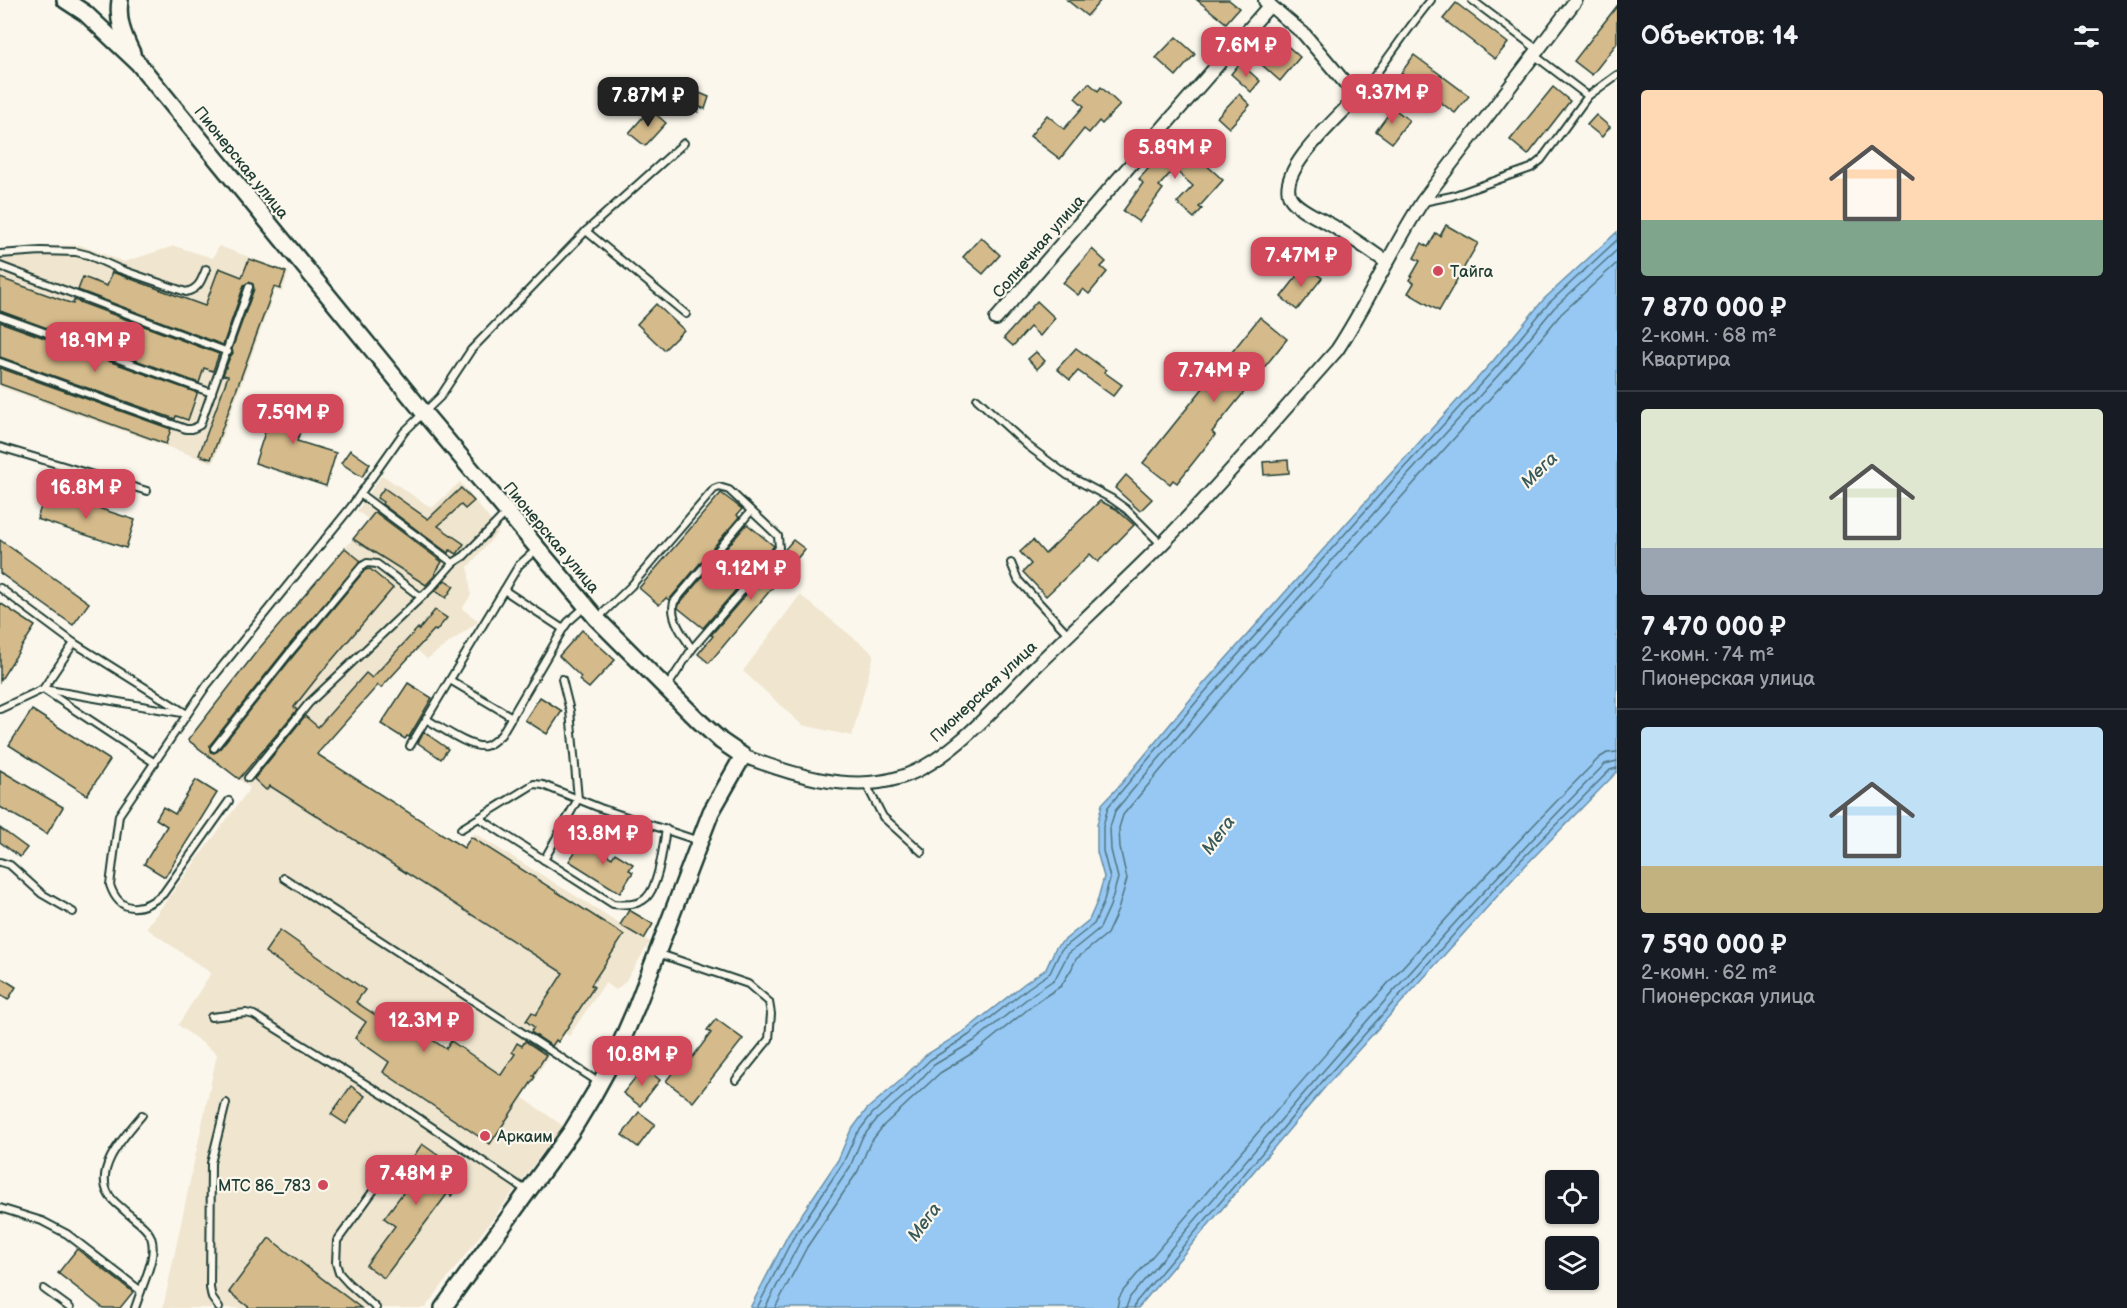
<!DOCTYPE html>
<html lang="ru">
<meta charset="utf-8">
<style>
body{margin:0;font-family:"Balsamiq Sans",sans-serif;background:#242831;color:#f1f3f6;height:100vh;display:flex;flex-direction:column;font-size:22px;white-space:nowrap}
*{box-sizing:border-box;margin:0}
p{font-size:20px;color:#9ea1a6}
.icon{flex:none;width:33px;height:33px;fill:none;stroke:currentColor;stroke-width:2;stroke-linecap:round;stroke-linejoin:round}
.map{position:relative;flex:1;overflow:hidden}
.drawer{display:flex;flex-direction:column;background:#171b24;width:510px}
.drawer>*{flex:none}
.fabs{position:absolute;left:1545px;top:1170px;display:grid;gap:12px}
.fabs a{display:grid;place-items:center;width:54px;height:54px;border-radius:6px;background:#171b24;box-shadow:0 2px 4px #0004;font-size:30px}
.price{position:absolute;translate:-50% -51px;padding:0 14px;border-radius:12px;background:#d1495b;color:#fff;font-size:20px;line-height:39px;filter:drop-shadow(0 2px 3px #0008)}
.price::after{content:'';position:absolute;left:50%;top:36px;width:18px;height:14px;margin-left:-9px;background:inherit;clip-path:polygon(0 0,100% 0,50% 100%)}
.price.selected{background:#222;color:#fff}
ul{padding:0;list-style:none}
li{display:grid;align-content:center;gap:12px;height:318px;padding:0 24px}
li+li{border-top:2px solid #363941}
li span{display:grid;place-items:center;height:186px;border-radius:6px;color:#555}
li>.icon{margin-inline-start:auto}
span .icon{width:108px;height:108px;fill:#fffc;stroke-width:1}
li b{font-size:26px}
h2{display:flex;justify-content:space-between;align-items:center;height:72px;padding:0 24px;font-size:26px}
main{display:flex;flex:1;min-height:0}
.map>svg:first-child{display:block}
.built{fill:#f0e5cf}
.water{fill:#97c8f3;stroke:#6790a7;stroke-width:1.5}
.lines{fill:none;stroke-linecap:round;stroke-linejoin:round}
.shore{stroke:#4f7580;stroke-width:1.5}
.building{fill:#d5bb8b;stroke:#1f3d34;stroke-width:1.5}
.service-casing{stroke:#1f3d34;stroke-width:10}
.minor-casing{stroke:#1f3d34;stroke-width:16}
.tertiary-casing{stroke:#1f3d34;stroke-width:20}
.service{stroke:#fbf7ec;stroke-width:6}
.minor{stroke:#fbf7ec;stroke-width:12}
.tertiary{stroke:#fbf7ec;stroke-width:15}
.poi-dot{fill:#d1495b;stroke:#fbf7ec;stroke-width:2}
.labels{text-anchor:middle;stroke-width:4.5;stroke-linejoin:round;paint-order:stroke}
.street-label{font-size:16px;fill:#1f3d34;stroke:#fbf7ec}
.poi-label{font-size:16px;fill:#1f3d34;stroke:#fbf7ec;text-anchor:start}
.water-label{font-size:18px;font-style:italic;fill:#37595a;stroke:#fbf7ec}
</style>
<main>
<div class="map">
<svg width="1617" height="1308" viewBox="0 0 1617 1308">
<rect width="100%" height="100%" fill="#fbf7ec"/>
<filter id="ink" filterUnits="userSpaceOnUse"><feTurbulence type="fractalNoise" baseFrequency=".0167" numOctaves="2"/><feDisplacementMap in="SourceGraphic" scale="12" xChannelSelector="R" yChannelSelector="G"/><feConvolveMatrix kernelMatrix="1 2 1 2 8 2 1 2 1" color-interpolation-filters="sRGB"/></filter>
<g filter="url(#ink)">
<!-- built -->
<g class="built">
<path d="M80 245 124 262 174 246 213 258 219 246 289 272 282 292 275 290 213 463 0 387V249Z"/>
<path d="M382 475 432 508 460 482 499 531 468 567 471 595 462 609 479 621 427 659 417 650 381 689 377 686 331 739 318 728 304 745 464 848 474 833 650 942 625 982 616 990 605 983 569 1036 564 1033 522 1097 563 1126 425 1308H163L217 1054 178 1025 211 973 146 928 250 788 188 740 257 651 369 520 357 511Z"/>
<path d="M800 595 874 654 852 736 802 725 743 671Z"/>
</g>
<!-- water -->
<path class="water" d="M1617 232V772L1520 871 1326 1086 1138 1308H750L788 1235 838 1160 850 1132 867 1109 900 1081 926 1055 966 1030 1025 983 1046 969 1056 947 1089 920 1097 902 1104 877 1097 852V825L1102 804 1121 784 1198 690 1386 479 1493 361 1544 299Z"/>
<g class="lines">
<!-- shore -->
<g class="shore">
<path d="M757 1308 793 1238 843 1163 856 1135 872 1114 904 1085 930 1060 969 1035 1028 988 1050 973 1061 950 1094 924 1103 904 1110 878 1103 851V826L1108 807 1203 694 1390 483 1498 365 1549 303 1617 240"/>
<path d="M765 1308 800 1242 850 1167 862 1138 877 1119 910 1091 934 1065 974 1041 1033 994 1055 979 1068 954 1100 928 1110 906 1118 878 1111 850 1110 827 1115 811 1209 699 1396 488 1503 370 1554 308 1617 250"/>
<path d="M775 1308 807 1247 858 1171 870 1143 884 1125 940 1073 979 1049 1038 1001 1061 986 1071 970 1076 959 1107 934 1118 910 1127 879 1120 848 1119 828 1123 815 1216 704 1510 376 1561 314 1617 263"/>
<path d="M1117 1308 1119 1298 1123 1291C1277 1109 1431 927 1599 758L1607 753 1617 752"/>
<path d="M1126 1308 1130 1297C1284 1115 1438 934 1605 764L1617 761"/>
<path d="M1134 1308 1136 1302 1322 1082 1515 866 1610 770 1617 768"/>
</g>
</g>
<!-- building -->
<g class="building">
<path d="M1067 0H1101L1087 16Z"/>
<path d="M1197 0H1229L1239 8 1226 23Z"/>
<path d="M1456 3 1508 43 1495 59 1443 19Z"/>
<path d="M1617 6V43L1592 75 1574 61Z"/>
<path d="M1176 37 1195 54 1176 76 1156 58Z"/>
<path d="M1282 41 1300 57 1280 81 1262 65Z"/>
<path d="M1414 55 1469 96 1455 113 1401 73Z"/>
<path d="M1240 63 1260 81 1251 92 1231 74Z"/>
<path d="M1089 83 1098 91 1101 87 1120 105 1102 124 1099 121 1089 133 1084 129 1060 159 1030 136 1047 115 1064 129 1084 106 1075 98Z"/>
<path d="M1553 87 1570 101 1528 155 1510 140Z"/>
<path d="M692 90 709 97 705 109 700 107 698 112 686 107Z"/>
<path d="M1239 94 1250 105 1229 128 1217 117Z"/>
<path d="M1393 108 1409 120 1392 143 1376 131Z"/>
<path d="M650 109 666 123 645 146 629 133Z"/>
<path d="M1596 115 1610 127 1602 137 1587 125Z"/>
<path d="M1173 135 1223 180 1199 207 1202 209 1194 218 1177 203 1193 186 1174 169 1159 186 1163 189 1139 222 1123 211 1143 183 1139 179 1157 159 1155 157Z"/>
<path d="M1446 225 1478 243 1439 311 1408 293 1414 283 1409 280 1420 261 1414 258 1422 243 1428 247 1436 233 1440 236Z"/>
<path d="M981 237 1000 255 983 274 963 257Z"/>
<path d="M1092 249 1106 262 1101 267 1107 272 1089 294 1083 289 1078 295 1063 283Z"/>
<path d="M249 259 286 272 280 289 274 287 211 459 199 455 228 376 223 375 230 357 233 353 232 349 254 289 253 284 249 282 244 285 223 345 78 290 83 277 107 286 112 272 205 306 219 268 242 277Z"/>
<path d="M1305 266 1322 278 1297 310 1281 297Z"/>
<path d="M0 278 73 304 74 300 219 354 213 371 204 368 199 383 0 311Z"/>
<path d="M1037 301 1055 318 1040 336 1030 327 1013 346 1004 338Z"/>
<path d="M656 304 684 330 664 350 637 324Z"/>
<path d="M1260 317 1287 339 1212 432 1215 435 1177 483 1173 480 1170 484 1143 463Z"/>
<path d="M0 322 195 392 197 394 188 420 176 416 175 419 0 357Z"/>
<path d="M1076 348 1106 370 1104 372 1122 385 1113 396 1078 371 1070 380 1057 369Z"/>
<path d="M1036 352 1045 361 1037 369 1028 359Z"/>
<path d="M0 368 171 429 166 444 0 384Z"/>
<path d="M277 395 309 405 297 441 336 453 326 486 255 463Z"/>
<path d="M350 450 370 464 362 477 341 463Z"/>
<path d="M1288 460 1289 473 1264 475 1263 462Z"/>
<path d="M1126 475 1152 499 1140 511 1115 488Z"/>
<path d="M384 488 428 519 461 488 474 501 465 509 461 505 438 526 464 544 457 554 450 550 448 553 382 504 383 502 377 498Z"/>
<path d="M46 491 135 520 126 548 37 519Z"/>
<path d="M721 493 742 509 737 515 739 517 669 600 666 598 659 605 639 588Z"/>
<path d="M1100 501 1116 509 1134 525 1098 562 1090 554 1046 596 1023 572 1031 564 1020 552 1033 540 1045 554Z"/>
<path d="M375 512 442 562 435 573 436 574 426 585 353 539Z"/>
<path d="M747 524 774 546 703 628 678 608 679 604Z"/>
<path d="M0 540 89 603 73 625 0 573Z"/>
<path d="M793 540 805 549 709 663 698 654 713 636 711 635Z"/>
<path d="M345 548 361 561 286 649 210 745V752L214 753 218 751 294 655 365 570 370 569 393 588 320 674 294 707 297 710 239 779 188 740 257 651Z"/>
<path d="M445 580 454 586 446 598 435 591Z"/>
<path d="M0 603 35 626 0 681Z"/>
<path d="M435 610 447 618 436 631 434 630 381 688 378 685 317 754 464 848 471 837 624 935 591 985 594 987 558 1042 556 1040 552 1046 531 1032 534 1027 526 1021 532 1012 536 1015 563 973 270 786 266 790 254 779 305 716 318 727 366 673 372 678 418 628 419 630Z"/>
<path d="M582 630 615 660 589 688 579 680 581 677 559 656Z"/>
<path d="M408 683 432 698 409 737 407 736 405 739 381 724Z"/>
<path d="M540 697 562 711 547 734 525 720Z"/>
<path d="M32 710 110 760 87 795 9 745Z"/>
<path d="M424 732 448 749 441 759 418 743Z"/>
<path d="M0 770 63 807 47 834 0 807Z"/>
<path d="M196 780 217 793 165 877 144 864 167 826 156 819 163 807 175 814Z"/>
<path d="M0 828 27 848 20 857 0 842Z"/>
<path d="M583 840 612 858 615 853 633 864 629 870 633 872 620 893 569 861Z"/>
<path d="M629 910 653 924 644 939 620 925Z"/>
<path d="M280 930 365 990 356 1002 407 1036 413 1027 446 1049 451 1041 501 1075 515 1054 512 1052 517 1043 522 1046 525 1041 546 1055 533 1076 535 1077 490 1144 383 1072 389 1062 355 1038 366 1022 265 952Z"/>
<path d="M0 977 16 987 8 1000 0 995Z"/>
<path d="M716 1019 743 1039 693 1102 666 1081 687 1054 692 1058 711 1033 707 1030Z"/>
<path d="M644 1067 660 1080 640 1106 623 1093Z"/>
<path d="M351 1086 365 1096 346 1124 331 1114Z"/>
<path d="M639 1112 655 1124 638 1147 622 1135Z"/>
<path d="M422 1144 466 1175 451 1196 448 1193 384 1278 366 1265 395 1226 384 1218 418 1173 407 1166Z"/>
<path d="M269 1238 361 1308H250L229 1292Z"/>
<path d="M77 1249 133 1292 120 1308H103L58 1273Z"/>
</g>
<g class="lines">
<!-- service casing -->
<g class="service-casing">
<g id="service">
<path d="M1472 0 1537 49"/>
<path d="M1534 55 1588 96"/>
<path d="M1357 97C1384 67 1405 31 1431 0"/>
<path d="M1423 202 1452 196 1531 168 1541 160 1588 96 1617 75"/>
<path d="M586 231 686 314"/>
<path d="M0 254 41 251 76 252 88 255 119 269 186 292C199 289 201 281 206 269"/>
<path d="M0 266 228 352"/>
<path d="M0 316 212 393"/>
<path d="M0 362 186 429H192L200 425 249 287"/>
<path d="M977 399 1028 446 1067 475 1112 499 1126 509 1161 544"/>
<path d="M0 447 147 491"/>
<path d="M360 494 453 563"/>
<path d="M1011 563 1018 580 1068 634"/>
<path d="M0 588 74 643 187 714"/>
<path d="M504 590 563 629"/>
<path d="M598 618 631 586 714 489 719 487 729 490 778 536 779 548 692 649 667 687"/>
<path d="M692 649C684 636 669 618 674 602L751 511"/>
<path d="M450 680 512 717"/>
<path d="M43 689 182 713"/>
<path d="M46 691 155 763"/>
<path d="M0 709 43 689 74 643"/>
<path d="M426 719C439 726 471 749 485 746 491 745 496 739 501 735L563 629 568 622 585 607"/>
<path d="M410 746 519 565 537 549"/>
<path d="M214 748 290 652 362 566 367 563 377 564 421 597"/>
<path d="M248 778 309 703 431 588 453 563 464 556 506 513"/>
<path d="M866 784 883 817 922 852"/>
<path d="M229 801 163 894C142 911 120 915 110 885L119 815 207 685 351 507 404 432 440 397 471 350 586 231 684 143"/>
<path d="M479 818 613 904C623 905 639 905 646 898 659 886 663 846 666 829"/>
<path d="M461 829 534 784 543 785 600 808 699 841"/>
<path d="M544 860 578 799 570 711 562 679"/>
<path d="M0 862 10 865 42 894 73 912"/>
<path d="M284 878 600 1083"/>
<path d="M657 953 748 984 769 1002 771 1014 769 1039 736 1080"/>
<path d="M211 1017 246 1013 254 1015 390 1099 527 1191"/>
<path d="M0 1208 42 1221 67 1234 141 1291 135 1308"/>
<path d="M44 1289 70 1308"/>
<path d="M141 1291C146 1276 157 1254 151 1237 147 1227 134 1219 125 1211 120 1206 113 1202 109 1195 93 1168 126 1135 142 1115"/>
<path d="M219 1308 212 1298 210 1288 211 1163 226 1103"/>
<path d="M376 1308 348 1283 339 1273 336 1263 337 1241 379 1183"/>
</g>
</g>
<!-- minor casing -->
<g class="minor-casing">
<g id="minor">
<path d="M1265 1 1304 34 1357 97C1340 116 1277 170 1290 197 1297 210 1324 220 1336 228 1353 239 1370 250 1386 262"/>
<path d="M996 319 1270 5"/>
<path d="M743 756C790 774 848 793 898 778 948 764 997 705 1034 668 1076 627 1119 587 1161 545 1222 483 1279 415 1337 350 1368 303 1391 250 1422 202L1576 0"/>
</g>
</g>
<!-- tertiary casing -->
<g class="tertiary-casing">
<g id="tertiary">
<path d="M65 0 85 13 138 63 424 413 597 619 698 720 721 741 743 756 711 812 636 1008 616 1054 594 1094 571 1132 443 1308"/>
<path d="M120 0C117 20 123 35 132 53"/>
</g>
</g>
<!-- service -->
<use href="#service" class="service"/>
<!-- minor -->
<use href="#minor" class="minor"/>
<!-- tertiary -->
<use href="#tertiary" class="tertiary"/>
</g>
</g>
<!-- markers -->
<g class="poi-dot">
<circle cx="1438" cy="271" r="6"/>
<circle cx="485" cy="1136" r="6"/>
<circle cx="323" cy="1185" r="6"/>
</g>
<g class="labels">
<!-- street labels -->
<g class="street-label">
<text transform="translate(242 162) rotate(51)" y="6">Пионерская улица</text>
<text transform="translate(1038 246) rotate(-49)" y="6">Солнечная улица</text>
<text transform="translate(552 537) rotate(50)" y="6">Пионерская улица</text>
<text transform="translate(983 691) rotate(-43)" y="6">Пионерская улица</text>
</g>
<!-- poi labels -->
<g class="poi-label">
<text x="1450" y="277">Тайга</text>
<text x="497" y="1142">Аркаим</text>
<text x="311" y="1191" text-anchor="end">МТС 86_783</text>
</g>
<!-- water labels -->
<g class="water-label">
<text transform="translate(1539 470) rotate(-44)" y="6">Мега</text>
<text transform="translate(1218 835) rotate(-53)" y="6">Мега</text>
<text transform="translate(924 1222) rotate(-53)" y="6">Мега</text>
</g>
</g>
</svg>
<div class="fabs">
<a><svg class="icon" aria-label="locate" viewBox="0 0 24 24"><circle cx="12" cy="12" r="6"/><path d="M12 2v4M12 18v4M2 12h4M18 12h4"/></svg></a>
<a><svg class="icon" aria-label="layers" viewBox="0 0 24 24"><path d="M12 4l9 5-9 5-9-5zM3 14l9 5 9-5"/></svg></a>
</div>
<b class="price" style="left:1246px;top:78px">7.6M ₽</b>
<b class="price" style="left:1392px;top:125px">9.37M ₽</b>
<b class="price selected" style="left:648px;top:128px">7.87M ₽</b>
<b class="price" style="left:1175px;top:180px">5.89M ₽</b>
<b class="price" style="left:1301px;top:288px">7.47M ₽</b>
<b class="price" style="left:95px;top:373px">18.9M ₽</b>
<b class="price" style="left:1214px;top:403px">7.74M ₽</b>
<b class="price" style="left:293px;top:445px">7.59M ₽</b>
<b class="price" style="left:86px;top:520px">16.8M ₽</b>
<b class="price" style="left:751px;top:601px">9.12M ₽</b>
<b class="price" style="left:603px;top:866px">13.8M ₽</b>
<b class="price" style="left:424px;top:1053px">12.3M ₽</b>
<b class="price" style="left:642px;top:1087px">10.8M ₽</b>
<b class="price" style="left:416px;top:1206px">7.48M ₽</b>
</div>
<section class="drawer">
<h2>Объектов: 14<svg class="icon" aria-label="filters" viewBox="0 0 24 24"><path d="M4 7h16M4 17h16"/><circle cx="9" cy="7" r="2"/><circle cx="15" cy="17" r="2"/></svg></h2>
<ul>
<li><span style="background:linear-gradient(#ffd9b3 70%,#7fa58c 0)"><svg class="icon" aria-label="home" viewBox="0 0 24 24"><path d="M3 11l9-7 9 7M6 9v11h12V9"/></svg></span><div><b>7 870 000 ₽</b><p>2-комн. · 68 m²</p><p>Квартира</p></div></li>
<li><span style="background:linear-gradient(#dfe7d0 75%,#9aa5b1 0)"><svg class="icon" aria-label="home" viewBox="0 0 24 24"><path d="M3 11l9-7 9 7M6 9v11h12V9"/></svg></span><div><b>7 470 000 ₽</b><p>2-комн. · 74 m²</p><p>Пионерская улица</p></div></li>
<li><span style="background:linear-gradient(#bfe0f5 75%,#c2b280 0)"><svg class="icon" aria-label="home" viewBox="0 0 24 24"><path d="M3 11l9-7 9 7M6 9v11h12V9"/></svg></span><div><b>7 590 000 ₽</b><p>2-комн. · 62 m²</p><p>Пионерская улица</p></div></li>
</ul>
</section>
</main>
